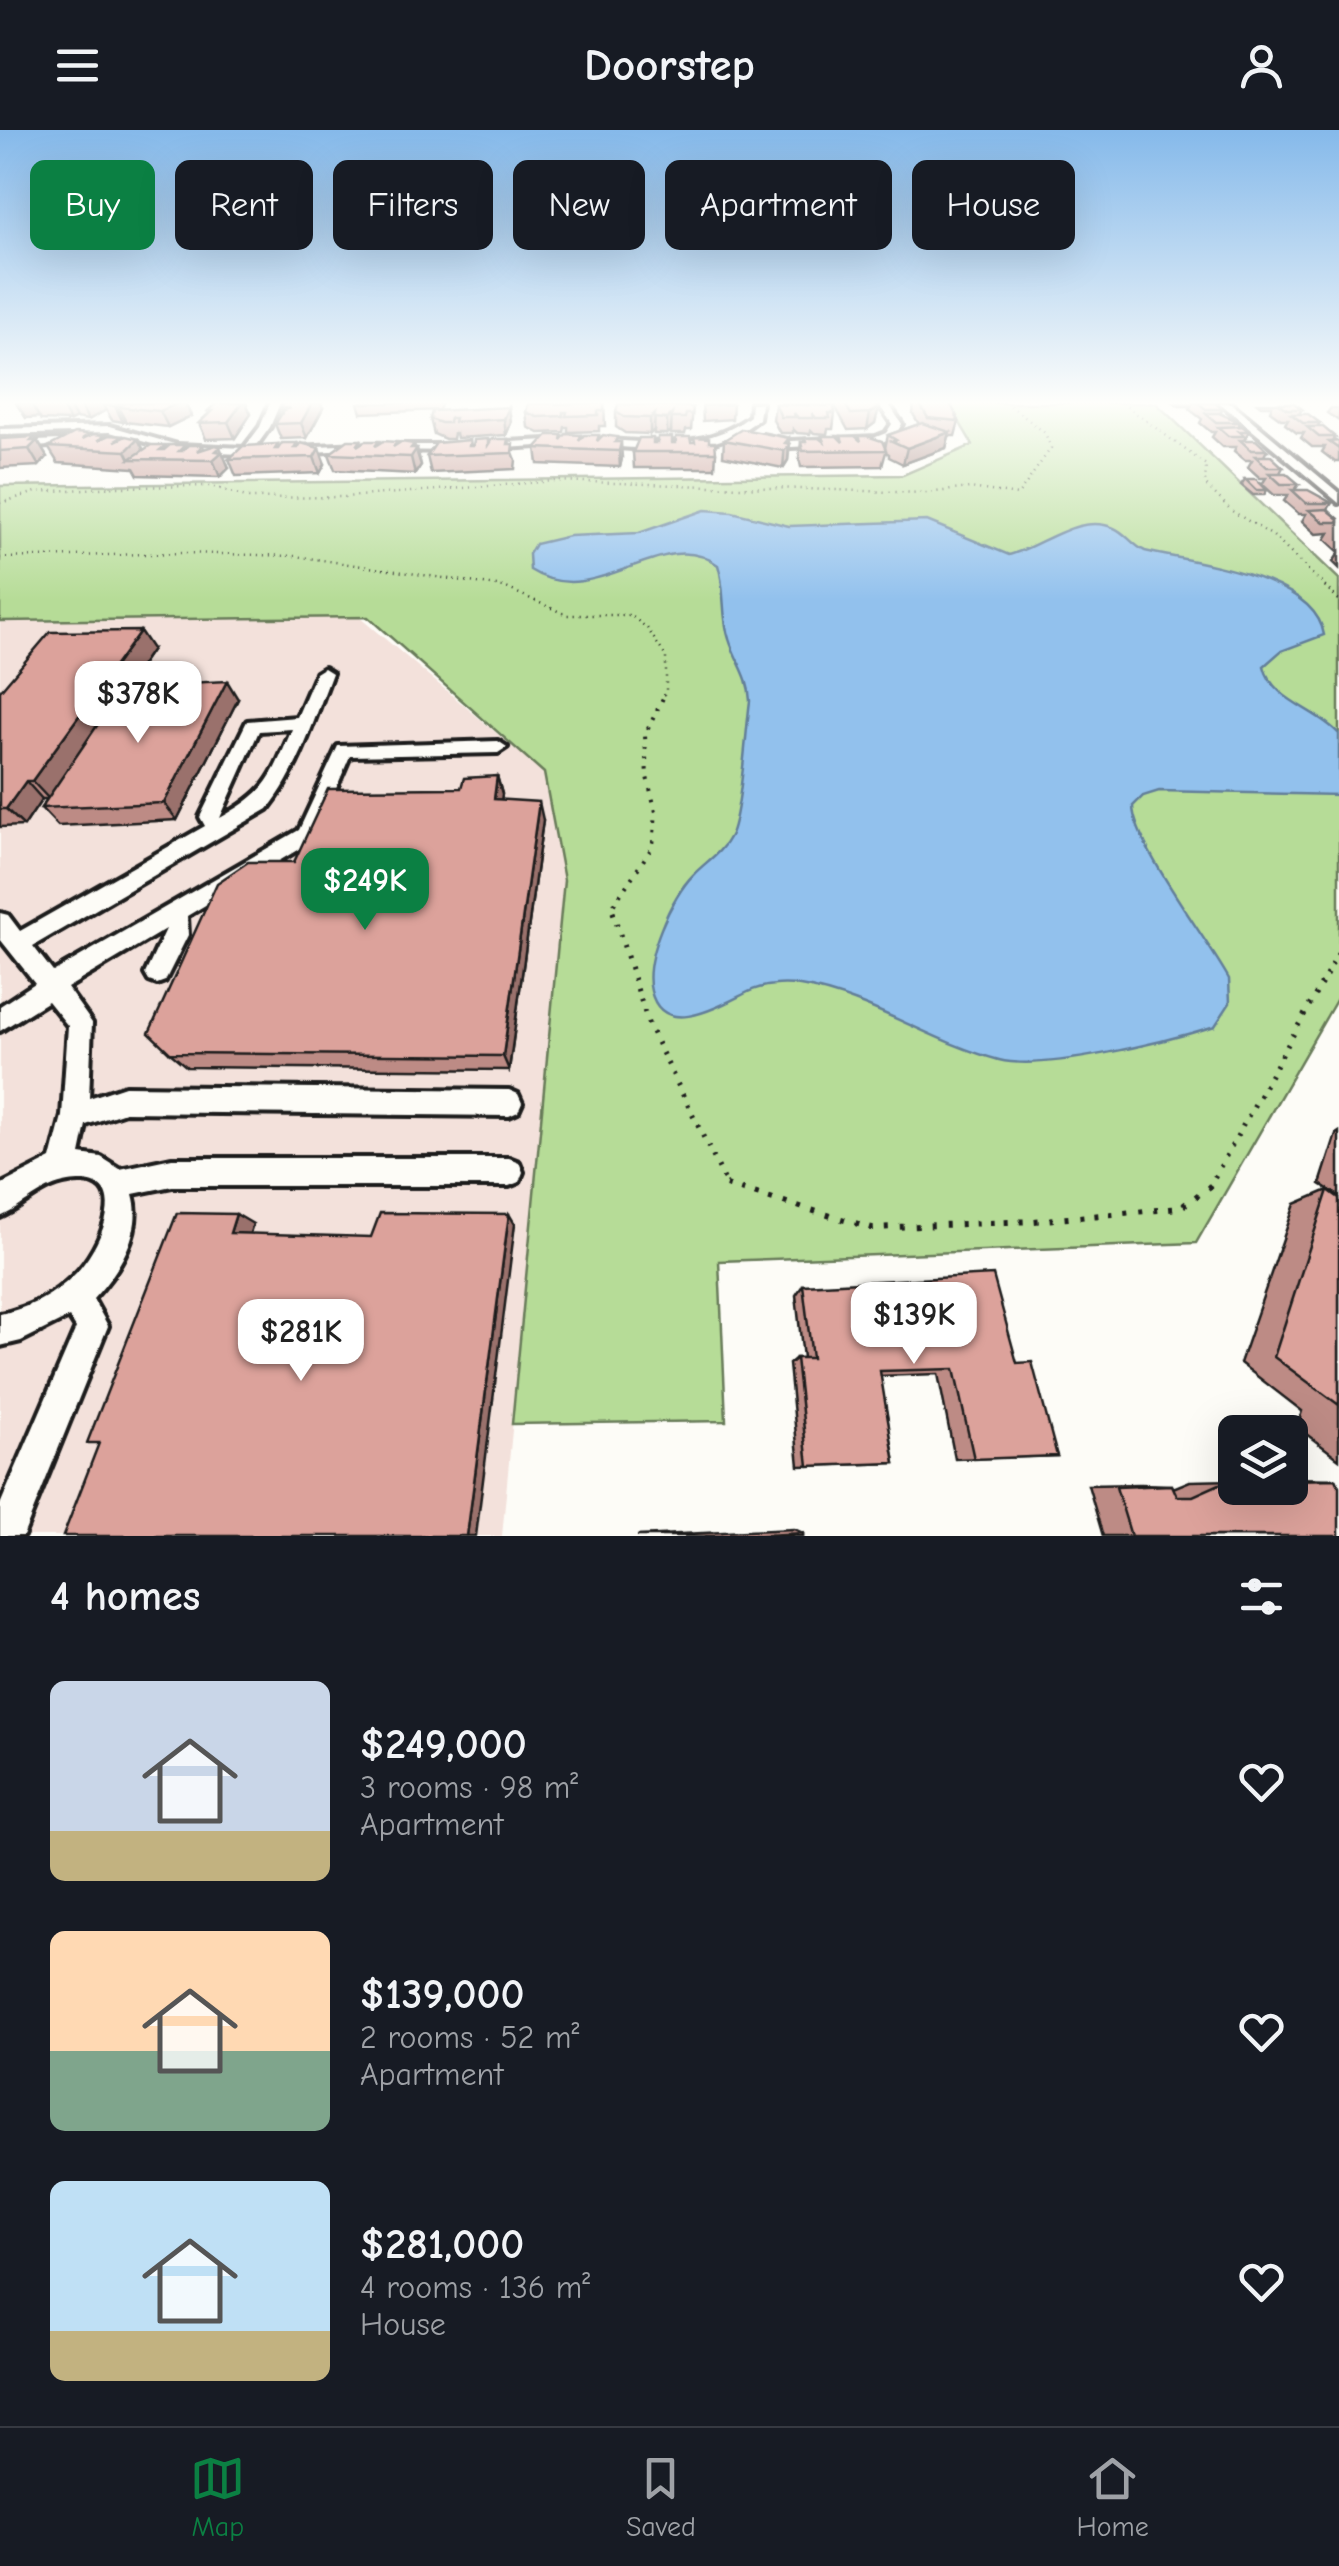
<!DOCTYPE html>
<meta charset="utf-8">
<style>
body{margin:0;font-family:"Comic Neue",sans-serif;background:#242831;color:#f1f3f6;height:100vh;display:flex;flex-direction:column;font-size:38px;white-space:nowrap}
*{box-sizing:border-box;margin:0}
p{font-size:32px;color:#9ea1a6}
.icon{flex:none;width:55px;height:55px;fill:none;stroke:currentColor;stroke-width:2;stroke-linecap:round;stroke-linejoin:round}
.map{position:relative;height:1406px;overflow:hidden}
.panel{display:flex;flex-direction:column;background:#171b24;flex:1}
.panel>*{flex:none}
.guide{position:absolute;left:30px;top:30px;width:1280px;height:90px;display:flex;gap:20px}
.buttons{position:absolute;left:1218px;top:1285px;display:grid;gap:20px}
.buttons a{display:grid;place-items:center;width:90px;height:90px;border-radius:15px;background:#171b24;box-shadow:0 10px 40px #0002;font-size:50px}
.price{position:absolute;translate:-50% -85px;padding:0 22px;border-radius:20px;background:#fff;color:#222;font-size:32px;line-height:65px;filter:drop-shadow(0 2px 5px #0008)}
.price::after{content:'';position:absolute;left:50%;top:60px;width:30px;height:22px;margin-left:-15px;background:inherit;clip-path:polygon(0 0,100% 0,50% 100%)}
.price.on{background:#0b8043;color:#fff}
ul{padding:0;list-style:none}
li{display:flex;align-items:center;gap:30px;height:250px;padding:0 50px}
li span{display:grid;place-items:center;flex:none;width:280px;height:200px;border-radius:15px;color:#555}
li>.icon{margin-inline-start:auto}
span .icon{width:120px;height:120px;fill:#fffc;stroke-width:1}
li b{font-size:42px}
h2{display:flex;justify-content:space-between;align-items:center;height:120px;padding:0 50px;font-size:42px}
.chip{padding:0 35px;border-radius:15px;background:#171b24;box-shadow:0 10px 40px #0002;font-size:35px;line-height:90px}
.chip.on{background:#0b8043;color:#fff}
header{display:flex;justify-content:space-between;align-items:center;height:130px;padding:0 50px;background:#171b24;font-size:45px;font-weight:600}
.tabs{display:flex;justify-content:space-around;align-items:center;height:140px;border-top:2px solid #363941;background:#171b24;font-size:28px;color:#9ea1a6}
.tabs a{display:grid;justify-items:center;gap:5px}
.tabs .on{color:#0b8043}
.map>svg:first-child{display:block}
.built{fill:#f3e1db}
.green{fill:#b6dc97;stroke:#697c5a;stroke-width:2.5}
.water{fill:#92c1ed;stroke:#637f99;stroke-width:2.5}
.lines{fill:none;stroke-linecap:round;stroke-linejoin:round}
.minor-casing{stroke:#1c1c1c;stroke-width:8}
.path-far3{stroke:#1c1c1c;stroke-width:2.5;stroke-dasharray:1 5;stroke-linecap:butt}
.path-far2{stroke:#1c1c1c;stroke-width:4;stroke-dasharray:2.5 8;stroke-linecap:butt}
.path-far1{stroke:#1c1c1c;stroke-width:5;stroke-dasharray:2.5 9;stroke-linecap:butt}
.path{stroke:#1c1c1c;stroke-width:6;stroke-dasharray:4 11;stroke-linecap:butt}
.minor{fill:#fdfcf7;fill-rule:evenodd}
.wall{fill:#bd8b85;stroke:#1c1c1c;stroke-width:2.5}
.shaded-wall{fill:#9a716c;stroke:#1c1c1c;stroke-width:2.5}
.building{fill:#dca29b;stroke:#1c1c1c;stroke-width:2.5}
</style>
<header><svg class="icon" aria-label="menu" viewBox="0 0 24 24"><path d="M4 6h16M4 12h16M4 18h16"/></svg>Doorstep<svg class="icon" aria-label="person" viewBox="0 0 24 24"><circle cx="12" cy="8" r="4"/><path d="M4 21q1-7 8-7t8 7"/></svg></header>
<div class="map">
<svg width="1339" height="1406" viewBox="0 0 1339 1406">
<rect width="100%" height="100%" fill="#fdfcf7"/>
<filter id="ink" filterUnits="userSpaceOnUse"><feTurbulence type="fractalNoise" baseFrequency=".01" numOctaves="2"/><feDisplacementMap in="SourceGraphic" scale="20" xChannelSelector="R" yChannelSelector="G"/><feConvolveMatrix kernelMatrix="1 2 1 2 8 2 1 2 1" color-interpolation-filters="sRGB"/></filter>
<g filter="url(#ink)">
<!-- built -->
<path class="built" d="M359 487 544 643 564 750 502 1406H0V491Z"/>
<!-- green -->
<path class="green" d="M948 273H1156L1339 449V865L1196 1113 719 1131 726 1291 512 1294 564 750 544 643 368 487 0 491V356L903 345 973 315Z"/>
<!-- water -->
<path class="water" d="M705 380 732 382 789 396 927 391 1009 425C1041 417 1079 382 1114 398 1126 403 1132 415 1145 421 1192 432 1315 445 1324 505L1281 521 1264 536C1272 571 1317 579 1339 604V665L1159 661 1143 666 1133 676C1133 713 1208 810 1229 849L1230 873 1215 896C1167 911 1044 942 999 930 931 912 869 867 800 856 784 853 762 855 748 862 723 874 663 911 651 861 643 829 671 767 694 744 707 731 722 722 730 706 741 685 746 599 750 571 749 545 736 532 729 509 721 486 726 459 718 435 662 393 597 483 530 440L529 424 535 414 569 406 639 403Z"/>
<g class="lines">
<!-- minor casing -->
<g class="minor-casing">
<g id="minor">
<path d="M270 273H280L270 297 255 318 265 320 267 322 261 325 177 321 110 302 0 305V299L110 296 178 315 244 318 260 297Z"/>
<path d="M751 273H761L759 289C711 328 651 319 594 315L588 312 594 309C648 312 705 322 750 286Z"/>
<path d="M878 273H888L902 294 894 307 882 312 791 317 756 308 762 305 791 311 876 307 886 303 892 294Z"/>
<path d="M1220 273H1231L1339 363V373Z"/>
<path d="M81 309 87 312 85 314 15 318 9 315 15 312Z"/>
<path d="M565 309 569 310V314L490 319 484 316 490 313Z"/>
<path d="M361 314 367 317 365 319 295 323 289 320 295 317Z"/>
<path d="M390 315H456L462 318 456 321 386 320V316Z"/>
<path d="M324 538 332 543C314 590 299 640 268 679L33 816 53 842 299 700 338 616 498 611 507 617 498 623 350 626 314 710 187 786 188 805 165 851 157 854 149 851 145 844 166 799 67 858 92 893 89 968 125 956 509 960 518 964 522 973 518 982 509 986 125 982 86 995 80 1024 101 1027 120 1039 172 1028H509L519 1032 523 1042 519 1052 509 1056H172L133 1064C144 1102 118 1142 93 1169L108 1196 23 1406H0V1375L76 1198 69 1187 21 1211 0 1216V1184C29 1178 53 1166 74 1145 100 1120 137 1041 69 1052 41 1056 24 1077 0 1087V1055L51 1029 62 986 68 896 48 871 0 901V876L35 853 0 809V783L8 785 20 801 205 696 200 687 247 591 297 587 316 543ZM292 599C271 649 268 661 220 688L259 601Z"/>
</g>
</g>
<!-- path-far3 -->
<g class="path-far3">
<path d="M1122 273 1206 335 1205 354 1232 381 1273 406 1339 470"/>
<path d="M0 373 36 362 118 357 211 356 249 368 345 367 555 351 926 363 970 358 1018 365 1051 318 1045 303 1007 273"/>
<path d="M0 428 183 423 295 426 504 457 567 485H630L647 498 666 527V561L661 571"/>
</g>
<!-- path-far2 -->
<path class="path-far2" d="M614 784 612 777 653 716 656 682 647 647 645 605 663 568"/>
<!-- path-far1 -->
<g class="path-far1">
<path d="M613 782 649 896 728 1057"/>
<path d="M1209 1057 1339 822"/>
</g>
<!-- path -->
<path class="path" d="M726 1055 872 1098 1034 1091 1180 1078 1212 1055"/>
<!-- minor -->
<use href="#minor" class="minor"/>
</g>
<!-- wall -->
<g class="wall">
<path d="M16 273H185L191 286 168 297 126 292 125 290 123 292 112 290 106 280 88 290 76 288 70 291 41 290 39 287 26 288Z"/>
<path d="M216 273H248H246L251 284 235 308 206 309 199 293 209 283 208 281Z"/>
<path d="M358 273H442L439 280 361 283Z"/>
<path d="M604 273 605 296H599V301L568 302V297H565L564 302 539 303 528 297 526 282Z"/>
<path d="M702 273H733L732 289 703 291Z"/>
<path d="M778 273H809V275L835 283 833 299H828L827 304 814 303 811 300 810 304 797 303 793 299V303H780L773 290 775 274 779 275Z"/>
<path d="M835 273H874L875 293 867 299 848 300 835 276Z"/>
<path d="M914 273H950L959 291 955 306H949L946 318 903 334 889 327V324L886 322 882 336 801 337 799 328 801 312H804L805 308 822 310V306L840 309 841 306 858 309 859 306 885 318 888 305 919 294 913 284Z"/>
<path d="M1175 273H1215L1223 279 1220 283 1240 292 1238 296 1249 301 1244 310 1267 320 1264 326 1283 337 1280 343 1299 354 1295 360 1332 373 1328 379 1339 389V422L1325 409 1329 403 1316 404 1302 391 1306 384H1299L1284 371 1288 365H1274L1262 354 1266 348H1260L1248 337 1252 330H1245L1234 321 1236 317H1223L1212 307 1215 302H1211L1200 293 1202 289 1189 279 1191 276H1179Z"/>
<path d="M1257 273H1294L1302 279 1299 284 1320 293 1317 297 1335 307 1332 312 1339 311V332H1335L1322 322 1325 317H1312L1301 308 1304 303H1297L1285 294 1288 289H1281L1270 281 1272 276H1261Z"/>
<path d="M509 277 511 293 506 305 457 308 456 303H454L453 309H445L434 304 430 289Z"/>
<path d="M693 277 691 300H686L685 304H671V301L667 304H654V300L650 304 625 303 616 297V282Z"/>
<path d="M281 278H323L307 308 281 309 275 294 282 282Z"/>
<path d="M1331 278H1339V291L1327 283Z"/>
<path d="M90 305 123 306V308L138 309 144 320 185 315 186 317 203 315 204 319 227 333 229 338 220 347 138 345 134 338 58 333 48 317Z"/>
<path d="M562 305 563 308 581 305V308L617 312 622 328 620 337 538 334 536 318Z"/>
<path d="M35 307 47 327 39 336 0 338V309Z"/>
<path d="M508 309 516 330 515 339 431 343 427 326 470 310 471 316Z"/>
<path d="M361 310 362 313 398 314 417 318 421 335 415 344 335 340 329 324Z"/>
<path d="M724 310 790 314 788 330 783 338 723 326Z"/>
<path d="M709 312 716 322 715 338H634L633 322 653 313Z"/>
<path d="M297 313 299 317 325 334 320 343 236 346 229 329 278 314 279 317Z"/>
<path d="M1245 349 1267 360 1264 365H1253L1241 355Z"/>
<path d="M1339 423V438L1333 432Z"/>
<path d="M152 519 127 556 238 569 177 690 58 696 41 678 47 669H42L24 696 0 697V561Z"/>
<path d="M497 646 502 664 501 669 543 690 509 940 187 937 170 923 294 732 461 658Z"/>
<path d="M1339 1002V1066L1320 1054 1336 1004Z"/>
<path d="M1328 1060 1339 1068V1329L1297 1297 1302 1281 1240 1233 1295 1074Z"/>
<path d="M803 1155 1017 1233 1057 1326 955 1329 938 1244 880 1246 895 1333 799 1336 789 1234 796 1228H803L796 1165Z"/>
<path d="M1290 1348 1336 1349 1339 1406H1103L1088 1355 1140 1354 1172 1355 1173 1358 1190 1351 1235 1350V1358H1290Z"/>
<path d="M794 1399 803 1403V1406H637Z"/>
</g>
<!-- shaded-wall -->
<g class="shaded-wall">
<path d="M16 273H40L32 275 39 287 26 288Z"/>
<path d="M67 273 76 288 70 291 61 275Z"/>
<path d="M83 273H105L103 275 106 280 88 290 80 274Z"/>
<path d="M121 273H124L118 277 125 290 123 292 115 276Z"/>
<path d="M179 273H185L191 286 168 297 160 281Z"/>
<path d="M242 273H246L251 284 235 308 228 292Z"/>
<path d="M312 273H321L323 278 307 308 301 293Z"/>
<path d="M509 277 511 293 506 305 504 289Z"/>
<path d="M879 278 875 293 867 299 870 283Z"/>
<path d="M655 284 654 300 650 304V288Z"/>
<path d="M672 284 671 301 667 304V289Z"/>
<path d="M950 302 946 318 903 334 907 318Z"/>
<path d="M123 306 129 318 138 309 146 325 130 329 126 321 115 311Z"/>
<path d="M35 307 47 327 39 336 29 319 31 311Z"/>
<path d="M789 308 788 330 783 338 785 313Z"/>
<path d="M621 312 622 328 620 337 619 321Z"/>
<path d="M414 314 421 335 415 344 411 327V318Z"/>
<path d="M220 317 229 338 220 347 213 330 216 321Z"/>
<path d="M319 318 325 334 320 343 314 327Z"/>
<path d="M140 501 152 519 49 669 32 651Z"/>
<path d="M227 551 238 569 177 690 164 673Z"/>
<path d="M497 646 502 664 499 687 494 669Z"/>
<path d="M26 651 42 669 24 696 6 679Z"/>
<path d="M539 672 543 690 509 940 503 926Z"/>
<path d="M236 1084 253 1094 247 1112 230 1103Z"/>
<path d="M509 1084 515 1094 476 1406H467Z"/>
</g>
<!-- building -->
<g class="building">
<path d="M34 273H67L61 275H32Z"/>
<path d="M106 273H121L115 276 103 275Z"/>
<path d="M126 273H179L160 281 118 277Z"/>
<path d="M216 273H242L228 292 199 293 212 281H208Z"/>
<path d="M284 273H312L301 293 275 294 284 280 290 278H281Z"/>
<path d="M604 273V281H598V285L566 286 567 282H563V286L537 287 526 282 528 274Z"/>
<path d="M704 273H733V274L704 276Z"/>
<path d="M844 273H874L879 278 870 283 851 284Z"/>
<path d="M919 273H950L959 291 928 288Z"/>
<path d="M1198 273H1215L1223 279H1206Z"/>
<path d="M1279 273H1294L1302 279H1287Z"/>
<path d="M618 274 693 277 692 284H686L685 288H671L672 284 667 289 654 288 655 284 650 288 624 287 616 282Z"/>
<path d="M775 274 834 276 835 283H829L830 288H816L812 283 813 288H798L794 283 795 287H781Z"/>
<path d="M509 277 504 289 454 292 455 288H450L449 293H441L430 289 432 281Z"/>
<path d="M1205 283H1219L1240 292H1216Z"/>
<path d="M1291 284H1308L1320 293H1303Z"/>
<path d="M922 293 950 302 907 318 892 311 896 310 888 305Z"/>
<path d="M1242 296 1249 301H1239L1245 306H1228L1218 297Z"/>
<path d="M1307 297H1323L1335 307H1319Z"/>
<path d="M742 299 789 308 785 313 790 314 784 321 724 310Z"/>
<path d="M75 303 89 304 82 309 93 304 106 305 98 310 109 305 123 306 115 311 126 306 138 309 126 321 48 317Z"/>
<path d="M566 304 581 305 579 311 584 305H599L597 311 603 305 617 307 615 312H621L619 321 536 318 548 305H562L561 310Z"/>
<path d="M822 306H837L843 312 841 306H855L861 311 859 306H867L882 311 886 320 803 321 801 312H806L805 308H819L824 312Z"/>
<path d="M35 307 31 311H37L29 319 0 321V309Z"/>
<path d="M658 307H672V313H676V307H690L691 312H695L694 307 709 308V312H715L716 322H633L639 308H653V313H658Z"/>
<path d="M488 309V315L492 309H508L507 314H513L512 323 427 326 436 313 470 310 469 316H473L474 310Z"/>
<path d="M348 310H361L357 316 365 311H379L375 316 383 311 397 312 393 317 401 312 414 314 411 318H417L411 327 329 324Z"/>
<path d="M1240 310H1256L1267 320H1251Z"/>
<path d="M1339 311V319L1329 312Z"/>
<path d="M282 313H297L294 318H298L301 313 319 318 314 327 229 329 243 316 278 314 275 319H278Z"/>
<path d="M151 315H166L160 320H164L170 315H185L179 321H182L188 315H203L197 321 216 315 220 317 216 321 222 322 213 330 130 329Z"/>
<path d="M1255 326H1271L1283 337H1267Z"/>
<path d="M1269 343H1286L1299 354H1281Z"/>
<path d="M1245 349H1256L1267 360H1256Z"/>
<path d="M1292 360H1308L1332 373H1306Z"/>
<path d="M1327 379 1339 389V392H1324L1309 380Z"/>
<path d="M140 501 32 651H26L6 679H0V561L50 502Z"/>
<path d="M227 551 164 673 41 678 124 556Z"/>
<path d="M497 646 494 669 539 672 503 926 170 923 149 903 217 753 248 732H294L328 659 461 658 464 648Z"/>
<path d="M1328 1060 1339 1068V1275L1274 1227Z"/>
<path d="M177 1083 236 1084 230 1103 371 1107 380 1083 509 1084 467 1406H63L99 1313H87Z"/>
<path d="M993 1145 1017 1233 1032 1232 1057 1326 974 1329 954 1239 880 1241 895 1333 808 1336 796 1228H812L803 1155Z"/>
<path d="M1336 1349 1339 1356V1406H1131L1116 1357 1172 1355 1177 1366H1193L1224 1352H1235V1358H1290V1350Z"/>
<path d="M803 1403V1406H745Z"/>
</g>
</g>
<!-- sky -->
<linearGradient id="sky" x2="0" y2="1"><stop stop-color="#85b9ea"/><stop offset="0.58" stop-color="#fefefb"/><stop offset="1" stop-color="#fefefb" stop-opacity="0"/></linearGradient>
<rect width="1339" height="470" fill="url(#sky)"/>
</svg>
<div class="buttons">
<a><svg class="icon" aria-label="layers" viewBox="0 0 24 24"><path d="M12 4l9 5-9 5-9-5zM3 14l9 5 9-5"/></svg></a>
</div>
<b class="price" style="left:138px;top:616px">$378K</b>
<b class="price on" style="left:365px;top:803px">$249K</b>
<b class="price" style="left:914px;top:1237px">$139K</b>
<b class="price" style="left:301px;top:1254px">$281K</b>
<div class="guide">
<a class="chip on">Buy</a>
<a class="chip">Rent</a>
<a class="chip">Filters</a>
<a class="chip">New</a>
<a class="chip">Apartment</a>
<a class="chip">House</a>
</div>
</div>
<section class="panel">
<h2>4 homes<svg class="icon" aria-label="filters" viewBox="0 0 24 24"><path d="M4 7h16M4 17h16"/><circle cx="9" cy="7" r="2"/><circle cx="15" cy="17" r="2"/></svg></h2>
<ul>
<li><span style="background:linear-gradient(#c9d6e8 75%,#c2b280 0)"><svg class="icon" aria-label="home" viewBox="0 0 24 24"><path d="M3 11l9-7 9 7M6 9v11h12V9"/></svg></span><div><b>$249,000</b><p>3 rooms · 98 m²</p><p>Apartment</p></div><svg class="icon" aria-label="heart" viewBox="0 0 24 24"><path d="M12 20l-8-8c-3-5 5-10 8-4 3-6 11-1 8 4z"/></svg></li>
<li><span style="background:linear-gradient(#ffd9b3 60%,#7fa58c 0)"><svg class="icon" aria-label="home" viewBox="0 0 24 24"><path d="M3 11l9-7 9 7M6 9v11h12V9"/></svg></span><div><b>$139,000</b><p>2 rooms · 52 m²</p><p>Apartment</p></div><svg class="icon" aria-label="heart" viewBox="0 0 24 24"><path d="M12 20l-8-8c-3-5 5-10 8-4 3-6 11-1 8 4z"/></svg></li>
<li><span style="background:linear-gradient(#bfe0f5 75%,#c2b280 0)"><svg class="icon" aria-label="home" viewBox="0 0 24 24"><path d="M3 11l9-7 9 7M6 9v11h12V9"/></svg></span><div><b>$281,000</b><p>4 rooms · 136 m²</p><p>House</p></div><svg class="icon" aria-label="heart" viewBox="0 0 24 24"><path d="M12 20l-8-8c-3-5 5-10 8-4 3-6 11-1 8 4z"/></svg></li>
</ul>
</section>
<nav class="tabs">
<a class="on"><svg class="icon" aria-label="map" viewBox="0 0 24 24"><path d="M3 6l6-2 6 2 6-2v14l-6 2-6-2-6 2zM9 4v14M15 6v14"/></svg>Map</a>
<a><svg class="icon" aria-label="saved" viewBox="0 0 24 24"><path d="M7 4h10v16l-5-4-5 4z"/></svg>Saved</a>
<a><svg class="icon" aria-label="home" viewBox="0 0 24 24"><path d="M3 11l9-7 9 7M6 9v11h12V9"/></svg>Home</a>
</nav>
